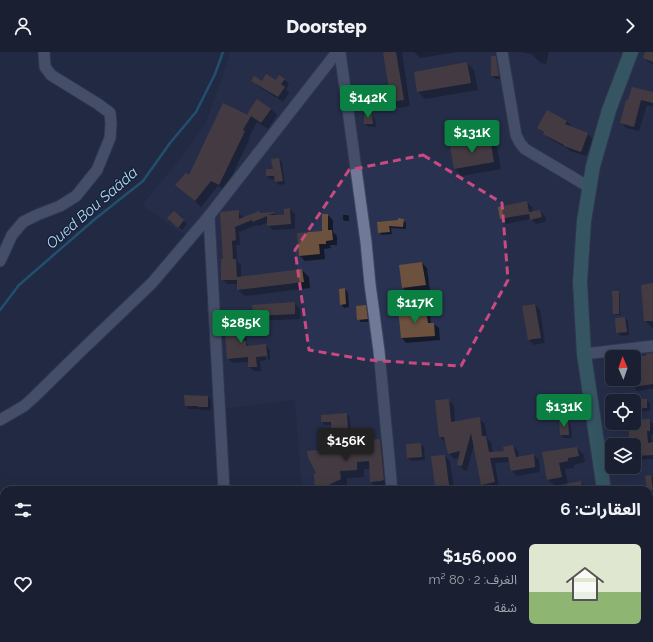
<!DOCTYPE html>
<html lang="ar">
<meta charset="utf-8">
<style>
body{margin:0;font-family:Raleway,"Noto Sans Arabic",sans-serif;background:#23283a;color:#f1f3f6;direction:rtl;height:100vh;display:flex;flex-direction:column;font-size:15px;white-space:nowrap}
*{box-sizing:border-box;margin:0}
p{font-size:13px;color:#9fa3ac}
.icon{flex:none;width:22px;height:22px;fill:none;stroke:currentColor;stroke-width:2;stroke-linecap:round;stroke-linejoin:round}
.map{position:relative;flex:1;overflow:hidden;direction:ltr}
.panel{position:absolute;left:0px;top:434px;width:653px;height:156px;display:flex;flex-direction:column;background:#1a2032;border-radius:12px 12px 0 0;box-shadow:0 4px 16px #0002,0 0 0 1px #383e4d;direction:rtl}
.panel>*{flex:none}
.needle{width:26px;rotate:358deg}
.tools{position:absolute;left:605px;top:298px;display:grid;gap:8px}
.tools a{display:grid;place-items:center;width:36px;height:36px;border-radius:6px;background:#1a2032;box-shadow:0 4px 16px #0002,0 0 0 1px #383e4d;font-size:20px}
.price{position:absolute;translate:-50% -34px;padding:0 9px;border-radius:4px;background:#0b8043;color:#fff;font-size:13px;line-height:26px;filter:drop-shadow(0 1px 2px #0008)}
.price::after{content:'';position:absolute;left:50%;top:24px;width:12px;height:9px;margin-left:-6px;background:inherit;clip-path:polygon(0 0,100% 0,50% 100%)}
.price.selected{background:#222;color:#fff}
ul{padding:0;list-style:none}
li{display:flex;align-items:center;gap:12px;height:100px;padding:0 12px}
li+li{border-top:1px solid #383e4d}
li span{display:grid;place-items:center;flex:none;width:112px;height:80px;border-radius:6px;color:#555}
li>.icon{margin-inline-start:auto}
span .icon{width:48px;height:48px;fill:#fffc;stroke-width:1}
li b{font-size:17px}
h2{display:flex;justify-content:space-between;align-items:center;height:48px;padding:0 12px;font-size:17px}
header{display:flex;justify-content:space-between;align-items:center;height:52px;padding:0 12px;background:#1a2032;font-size:18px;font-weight:800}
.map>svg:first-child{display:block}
.built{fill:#293251;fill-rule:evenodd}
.shadow{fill:#0007}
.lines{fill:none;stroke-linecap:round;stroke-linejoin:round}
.stream{stroke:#1e7ea2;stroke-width:2.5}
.building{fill:#6c513e}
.minor-casing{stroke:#41475c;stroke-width:13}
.major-casing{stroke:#41475c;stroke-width:16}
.minor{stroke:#707a98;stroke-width:11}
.major{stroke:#4c8a89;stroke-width:14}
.marked{fill:none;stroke:#c84a80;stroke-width:3;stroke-dasharray:8 5;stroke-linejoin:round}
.labels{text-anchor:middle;stroke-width:3;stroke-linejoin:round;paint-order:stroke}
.water-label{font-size:15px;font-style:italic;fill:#a9dbf3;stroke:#192038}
</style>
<header><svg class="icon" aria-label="forward" viewBox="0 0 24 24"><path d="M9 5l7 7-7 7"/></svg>Doorstep<svg class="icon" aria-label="person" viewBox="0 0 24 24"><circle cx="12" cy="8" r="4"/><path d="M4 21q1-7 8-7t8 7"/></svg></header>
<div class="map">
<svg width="653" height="590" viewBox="0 0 653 590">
<rect width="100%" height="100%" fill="#222a43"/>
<!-- built -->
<path class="built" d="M231 0H653V590H232V586H649V438H302L295 348 221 357 215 184 180 180 142 153 181 106 206 71ZM612 305H634V327H612ZM612 349H634V371H612ZM612 393H634V415H612Z"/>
<!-- shadow -->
<g class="shadow">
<path d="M384 0H402L410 54 399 56 392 49Z"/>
<path d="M414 0H459L420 6Z"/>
<path d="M522 0H549L546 12 541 11 533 4 534 3Z"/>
<path d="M646 0H653V12L650 11 644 6Z"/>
<path d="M495 5 498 8 502 27H495L492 24Z"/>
<path d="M467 11 474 18 478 38 425 47 418 40Z"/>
<path d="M284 27 289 32 286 37 289 41 283 50 258 34 253 29 262 30 276 29Z"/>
<path d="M653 41V55L647 53 639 79 626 76 621 70 626 49Z"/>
<path d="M224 52 251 65 248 62 271 57 277 63 268 77 257 70 249 85 250 86 225 138 218 134 201 155 177 133 189 125Z"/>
<path d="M547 59 567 69 572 75 571 76 587 82 593 87 586 104 570 99 568 97 550 87 538 76Z"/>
<path d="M372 63 375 67 376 75H369L365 72Z"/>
<path d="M490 87 497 94 501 117 462 124 455 117Z"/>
<path d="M279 107 282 110 285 132 279 133 276 130V127H270L267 124 274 118Z"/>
<path d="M527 150 532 155 533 161 540 159 545 164 546 170 536 172 531 167 506 172 501 167Z"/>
<path d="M290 157 295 162V177L273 178 268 173V170L259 174 257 173 239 180 240 193H236L237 209 241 213V226L302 218 309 225 310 236 245 244 238 238V232H227L222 227 224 208 238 160 243 165V166L260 162 274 161 278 164H285Z"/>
<path d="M174 160 187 172 182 178 172 169Z"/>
<path d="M328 163 333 168V180L337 184V193H330L331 196 324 197 325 207 305 209 300 204 323 180Z"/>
<path d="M343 163H348L349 164V169H345L343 168Z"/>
<path d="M403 168 406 171V177L391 176 392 182 382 183 379 180 378 171Z"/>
<path d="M422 211 427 216 430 238 408 241 403 236 400 214Z"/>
<path d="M653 232V276H652L645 269 642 234Z"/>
<path d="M345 237 348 241 349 255 344 256 341 252Z"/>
<path d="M613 240H618L620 241V263H616L614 262Z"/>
<path d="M294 251 300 257V267L259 269 254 264 253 254Z"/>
<path d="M535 253 540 258 545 291 534 293 529 288Z"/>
<path d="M365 254 369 257 370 270H361L358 267Z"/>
<path d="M408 256 412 261 425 259 430 264 431 272H434L439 276 440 288 406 291 402 286Z"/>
<path d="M625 266 628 269 629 283 621 284 617 280Z"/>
<path d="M241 267 245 271 247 292 250 295 265 293 270 298V308H268L267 297H265L266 308 260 309 261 319H254L249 315V310L233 311 228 307 225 268Z"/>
<path d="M653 301V337H646V338L637 339 633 334 632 327H634V305L647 304Z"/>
<path d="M208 345 211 348V358H202L201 357H189L186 354Z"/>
<path d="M448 348 454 353 455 370 479 367 485 372 487 386 491 390 493 400H505L513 394 518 399 519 405 534 403 539 408 540 420 517 424 512 419 510 410 495 411 499 436 487 438 482 433 474 393 467 419 463 418 458 412 460 406 454 407 449 401 445 390 440 385Z"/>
<path d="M646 348 650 351V359L634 360V349H624Z"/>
<path d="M346 362 350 365 351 384H343V387H337L333 384 332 373H326L322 370Z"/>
<path d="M649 368 653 372V383H651L652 391 653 392V407L635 408 634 407V393H630L636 379Z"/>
<path d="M568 369 571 373 572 386H564L561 383Z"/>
<path d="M380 388 387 395 388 436 378 437 371 430 370 417H364V425L347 426V435L340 438H316L345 397 367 392Z"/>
<path d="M421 392 424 395 425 408 411 409 408 406 407 393Z"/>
<path d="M577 396 584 403 585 410 574 413V416L565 417 568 432 581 430 586 435 587 438H568L567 431 555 434 548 427 544 401Z"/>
<path d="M445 404 450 409 454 438H439L435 435Z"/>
<path d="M651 424 653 426V466L651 442 648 438Z"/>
<path d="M536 434 540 438H529L528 435Z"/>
<path d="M653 477V488H649V478Z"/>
<path d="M653 501V565H649V502Z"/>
<path d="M653 573V590H646L643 586H649V574Z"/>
<rect x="245" y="586" width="17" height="4"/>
<path d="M436 586H472L475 590H436Z"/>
<rect x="488" y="586" width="39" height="4"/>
<path d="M538 586H617L607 587V590H538Z"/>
</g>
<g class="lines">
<!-- stream -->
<path class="stream" d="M0 258 19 233 95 167 143 129 170 91 196 60 215 22 223 0"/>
</g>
<!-- building -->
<g class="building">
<path d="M383 0H396L404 48 391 50Z"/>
<path d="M645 0H653V10L643 6Z"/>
<path d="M491 4H496L499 24H491Z"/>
<path d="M467 10 471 31 417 40 414 20Z"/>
<path d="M266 22 276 28 279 23 285 27 281 32 285 35 278 45 251 29 254 24 262 29Z"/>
<path d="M632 35 653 40V51L641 48 634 75 620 71 626 48H628Z"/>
<path d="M257 47 271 57 261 71 251 64 243 78 245 79 219 133 211 129 195 149 175 133 186 121 189 123 223 51 248 63 247 62Z"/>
<path d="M547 58 567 69 565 72 588 81 581 100 564 94V93L543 82 544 80 537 76Z"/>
<path d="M372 62 373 72H364V63Z"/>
<path d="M490 86 494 110 454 117 450 94Z"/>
<path d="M279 106 283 129 275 130 274 124H266V117H273L271 107Z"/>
<path d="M527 149 529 160 540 158 542 165 530 168 529 162 500 167 498 155Z"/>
<path d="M290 156 291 172 267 174V164L253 170 252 168 235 175 236 188 232 189 233 207H236L237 228H221V207H223L220 161 221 160 239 158V167L259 159 260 161 275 160V161L268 163H284V157Z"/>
<path d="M174 159 184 168 178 176 167 166Z"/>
<path d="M322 162H328V178H332L333 188 326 189V192H319L320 202 299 204 297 181 322 179Z"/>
<path d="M398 166 404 167 403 175 389 174 390 180 378 181 377 170 398 168Z"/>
<path d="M422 210 426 233 402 236 399 213Z"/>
<path d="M302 217 304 230 237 238V225Z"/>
<path d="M653 231V269H644L641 233Z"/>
<path d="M345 236 346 252 340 253 339 237Z"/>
<path d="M612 239H619V262H613Z"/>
<path d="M295 250V262L253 264 252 253Z"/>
<path d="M535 252 541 286 528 288 522 254Z"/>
<path d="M366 253 368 267 357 268 356 254Z"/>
<path d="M408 255 409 261 426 258 428 271H434L435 284 401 286 398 256Z"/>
<path d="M625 265 627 280 616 281 615 266Z"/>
<path d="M241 266 243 289H246V294L266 292 267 304 256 305 257 315H248V305L227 307 224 267Z"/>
<path d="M653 301V332L632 335 631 327H634V304H646V302Z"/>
<path d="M184 343 208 344V355H198V354H185Z"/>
<path d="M449 347 451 370 480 365 482 384H486L489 400 504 399 503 395 513 393 516 405 534 402 535 415 511 419 508 405 490 406 495 430 481 433 471 381 462 414 457 413 460 399 448 402 444 385H439L435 348Z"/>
<rect x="634" y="347" width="13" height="9"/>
<path d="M347 361 348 381H340V384H332L331 370H321V363Z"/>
<path d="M650 367V379H647L648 391 653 390V403L634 404V393H629V379L635 378V368Z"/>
<path d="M568 368 569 383H560L559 369Z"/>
<path d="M380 387 384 428 381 429 370 430 369 409 357 410V418L340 419 341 427 322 436 323 438H315L314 422 316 421 308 405 307 399 344 396V393L366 391V388Z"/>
<path d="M421 391 422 405 407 406 406 392Z"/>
<path d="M577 395 579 404 568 406V409L559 411 562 425 547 428 542 400Z"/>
<path d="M445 403 449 433 435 435 431 404Z"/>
<path d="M651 423 653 438H647L645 424Z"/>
<path d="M581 429 583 438H567L566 432Z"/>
</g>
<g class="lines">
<!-- minor casing -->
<g class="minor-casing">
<g id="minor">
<path d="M340 0 366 190 370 232 379 299 392 438"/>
<path d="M502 0 516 83 520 91 525 97 589 135"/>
<path d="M209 164 224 438"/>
<path d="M0 209 12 183 23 170 37 163 60 154 76 144 97 118 110 86 111 72 110 61 98 52 51 23 45 15 44 0"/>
<path d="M584 302 653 294"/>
<path d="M0 368 24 354 33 346 82 298 152 231 209 164 337 0"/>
<path d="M224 586V590"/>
<path d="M400 586V590"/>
</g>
</g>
<!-- major casing -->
<g class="major-casing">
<g id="major">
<path d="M604 438 584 302 580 230 584 169 593 114 609 58 631 0"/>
<path d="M625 586 626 590"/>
</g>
</g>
<!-- minor -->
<use href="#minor" class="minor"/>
<!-- major -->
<use href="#major" class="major"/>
</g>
<!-- marked area -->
<path d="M0 0H653V590H0ZM423 103 502 151 508 228 461 314 368 308 309 298 295 198 349 118Z" fill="#222a43" fill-opacity=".55" fill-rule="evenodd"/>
<path class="marked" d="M423 103 502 151 508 228 461 314 368 308 309 298 295 198 349 118Z"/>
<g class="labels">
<!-- water labels -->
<g class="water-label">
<text transform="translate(92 156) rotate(-41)" y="5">Oued Bou Saâda</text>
</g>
</g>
</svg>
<div class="tools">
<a><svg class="needle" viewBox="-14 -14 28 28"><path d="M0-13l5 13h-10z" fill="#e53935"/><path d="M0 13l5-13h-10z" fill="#9fa3ac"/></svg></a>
<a><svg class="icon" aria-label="locate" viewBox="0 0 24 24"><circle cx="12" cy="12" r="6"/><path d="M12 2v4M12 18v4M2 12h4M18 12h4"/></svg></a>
<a><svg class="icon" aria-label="layers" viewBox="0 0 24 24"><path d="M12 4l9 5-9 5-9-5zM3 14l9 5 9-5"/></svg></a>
</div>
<b class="price" style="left:368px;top:67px">$142K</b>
<b class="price" style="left:472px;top:102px">$131K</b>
<b class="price" style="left:415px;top:272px">$117K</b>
<b class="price" style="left:241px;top:292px">$285K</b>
<b class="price" style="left:564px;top:376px">$131K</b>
<b class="price selected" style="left:346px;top:410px">$156K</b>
<section class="panel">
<h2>العقارات: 6<svg class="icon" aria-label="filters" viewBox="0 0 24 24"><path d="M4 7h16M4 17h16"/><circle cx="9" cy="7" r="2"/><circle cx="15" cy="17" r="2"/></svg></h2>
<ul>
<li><span style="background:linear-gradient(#dfe7d0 60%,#8fb573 0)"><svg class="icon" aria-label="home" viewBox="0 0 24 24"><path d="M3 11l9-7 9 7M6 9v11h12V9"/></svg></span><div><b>$156,000</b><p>الغرف: 2 · 80 m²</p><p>شقة</p></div><svg class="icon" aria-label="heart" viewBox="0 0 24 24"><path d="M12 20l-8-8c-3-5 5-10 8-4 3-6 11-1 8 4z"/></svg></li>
</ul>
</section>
</div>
